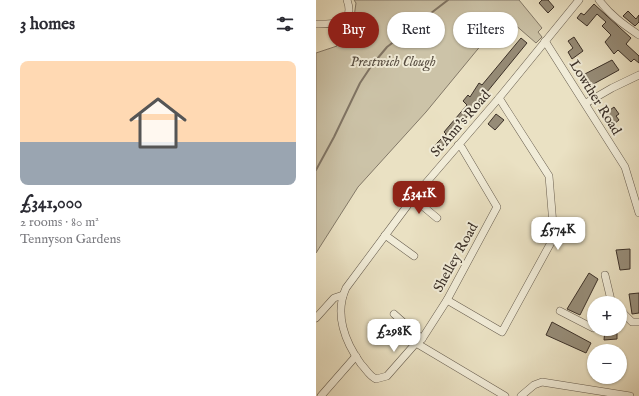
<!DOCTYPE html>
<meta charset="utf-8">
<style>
body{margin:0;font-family:"IM FELL English",serif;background:#f7f7f7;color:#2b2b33;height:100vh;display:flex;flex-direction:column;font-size:15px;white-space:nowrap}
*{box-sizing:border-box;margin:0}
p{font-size:13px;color:#7c7c81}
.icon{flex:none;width:22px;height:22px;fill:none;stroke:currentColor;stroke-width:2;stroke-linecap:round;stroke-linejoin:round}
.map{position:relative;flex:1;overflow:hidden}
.panel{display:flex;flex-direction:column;background:#fff;width:316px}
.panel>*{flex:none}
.banner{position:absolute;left:12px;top:12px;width:251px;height:36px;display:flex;gap:8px}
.buttons{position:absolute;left:271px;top:296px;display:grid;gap:8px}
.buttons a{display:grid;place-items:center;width:40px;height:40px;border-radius:50%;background:#fff;box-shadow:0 1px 3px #0004;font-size:20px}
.price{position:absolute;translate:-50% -34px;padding:0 9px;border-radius:8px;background:#fff;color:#222;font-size:13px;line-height:26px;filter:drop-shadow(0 1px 2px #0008)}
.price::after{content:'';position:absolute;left:50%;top:24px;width:12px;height:9px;margin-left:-6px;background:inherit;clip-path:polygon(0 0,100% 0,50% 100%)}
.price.active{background:#8f2418;color:#fff}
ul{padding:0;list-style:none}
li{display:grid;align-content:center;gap:8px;height:212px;padding:0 20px}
li span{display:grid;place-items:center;height:124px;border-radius:8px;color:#555}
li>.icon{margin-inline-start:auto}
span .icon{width:72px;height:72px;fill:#fffc;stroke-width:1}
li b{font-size:17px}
h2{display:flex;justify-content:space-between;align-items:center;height:48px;padding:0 20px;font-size:17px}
.pill{padding:0 14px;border-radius:18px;background:#fff;box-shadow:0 1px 3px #0004;font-size:14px;line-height:36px}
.pill.active{background:#8f2418;color:#fff}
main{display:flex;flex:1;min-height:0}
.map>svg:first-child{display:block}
.green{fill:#ccc3a8;stroke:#837968}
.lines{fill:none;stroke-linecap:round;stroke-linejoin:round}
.stream{stroke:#807565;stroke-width:2}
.building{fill:#968c78;stroke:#3a2f27}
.minor-casing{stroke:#665c4e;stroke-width:8}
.minor{stroke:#f1ecd8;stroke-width:7}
.labels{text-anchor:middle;stroke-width:4;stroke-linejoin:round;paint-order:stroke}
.park-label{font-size:14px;font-style:italic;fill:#574d41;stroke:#f1ecd8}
.street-label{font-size:14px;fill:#3a2f27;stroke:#f1ecd8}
</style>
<main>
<section class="panel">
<h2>3 homes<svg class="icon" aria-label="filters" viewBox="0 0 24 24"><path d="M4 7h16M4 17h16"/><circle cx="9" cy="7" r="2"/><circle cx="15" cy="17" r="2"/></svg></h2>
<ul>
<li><span style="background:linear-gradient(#ffd9b3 65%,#9aa5b1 0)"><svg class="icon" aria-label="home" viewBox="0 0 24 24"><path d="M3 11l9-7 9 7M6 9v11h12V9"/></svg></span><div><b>£341,000</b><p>2 rooms · 80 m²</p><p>Tennyson Gardens</p></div></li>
</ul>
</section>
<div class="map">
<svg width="323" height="396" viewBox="0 0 323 396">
<rect width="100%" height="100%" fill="#eae1c3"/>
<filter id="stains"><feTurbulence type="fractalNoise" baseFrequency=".005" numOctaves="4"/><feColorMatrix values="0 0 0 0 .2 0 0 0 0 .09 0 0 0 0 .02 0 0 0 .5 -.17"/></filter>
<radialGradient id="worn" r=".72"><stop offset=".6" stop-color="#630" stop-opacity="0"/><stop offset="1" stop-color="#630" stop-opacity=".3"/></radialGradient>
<!-- green -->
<path class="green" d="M38 0H203L226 28 222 32 226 37 220 43 197 23 179 36 169 46 166 44 110 112 42 187 0 253V53L21 46 18 33 38 17 40 3Z"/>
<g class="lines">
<!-- stream -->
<path class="stream" d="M0 170 18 137 44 83 56 65 71 47 132 0"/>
</g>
<!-- building -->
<g class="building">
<path d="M226 0H232L238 7 232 13 223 3Z"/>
<path d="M278 4 315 38 310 44 323 56V63L318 59 315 62 302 50 298 54 289 42 295 35 286 26 290 22 281 14 271 26 261 18 265 13 268 15Z"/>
<path d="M312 11 320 19 323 15V22L319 26 307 16Z"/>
<path d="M258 37 267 51 256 59 252 52 257 48 252 41Z"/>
<path d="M205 38 211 43 122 152 117 147 130 134 128 132 151 105 147 101 152 95 154 97 163 83 166 85Z"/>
<path d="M296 60 303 70 272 87 265 76Z"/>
<path d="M298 107 303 114 300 116 303 120 298 124 290 113Z"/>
<path d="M180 114 188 120 179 130 172 124Z"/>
<path d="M314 249V269L304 270 300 250Z"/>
<path d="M273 273 282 279 264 315 251 309Z"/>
<path d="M323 293V313L316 314 313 294Z"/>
<path d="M236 322 275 343 270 353 230 335Z"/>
<path d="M289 329 301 330V339L288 340Z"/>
</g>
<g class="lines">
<!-- minor casing -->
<g class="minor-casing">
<g id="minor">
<path d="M283 0C294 15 308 25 323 35"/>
<path d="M0 24C17 24 40 25 31 0"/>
<path d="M229 41 309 167 323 213"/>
<path d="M270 103 296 88 323 75"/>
<path d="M142 145 146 148 181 207 131 300 106 339 100 343 71 376 60 379C53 376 50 369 45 364 29 342 18 314 30 288L97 198 183 98 263 0"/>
<path d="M97 198 121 218"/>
<path d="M69 235 98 256"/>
<path d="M289 275 295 300"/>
<path d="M131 300 186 332 238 237 233 176 183 98"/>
<path d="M304 310 316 322H323"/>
<path d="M244 311 277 328 278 326"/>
<path d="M78 314 106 339"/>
<path d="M0 318 18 298 27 295"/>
<path d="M100 343 189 396"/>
<path d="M5 396 40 356"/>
<path d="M205 396 218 385 226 382 314 396"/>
</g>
</g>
<!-- minor -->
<use href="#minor" class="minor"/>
</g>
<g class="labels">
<!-- park labels -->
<g class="park-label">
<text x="77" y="66">Prestwich Clough</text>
</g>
<!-- street labels -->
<g class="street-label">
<text transform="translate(280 97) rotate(58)" y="5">Lowther Road</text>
<text transform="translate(144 123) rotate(-49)" y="5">St Ann's Road</text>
<text transform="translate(139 257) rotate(-61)" y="5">Shelley Road</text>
</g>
</g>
<rect width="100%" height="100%" filter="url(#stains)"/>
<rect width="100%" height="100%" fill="url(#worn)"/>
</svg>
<div class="buttons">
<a>+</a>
<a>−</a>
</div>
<b class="price active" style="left:103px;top:215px">£341K</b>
<b class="price" style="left:242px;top:251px">£574K</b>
<b class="price" style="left:78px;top:353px">£298K</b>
<div class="banner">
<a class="pill active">Buy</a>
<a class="pill">Rent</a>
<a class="pill">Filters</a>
</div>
</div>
</main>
